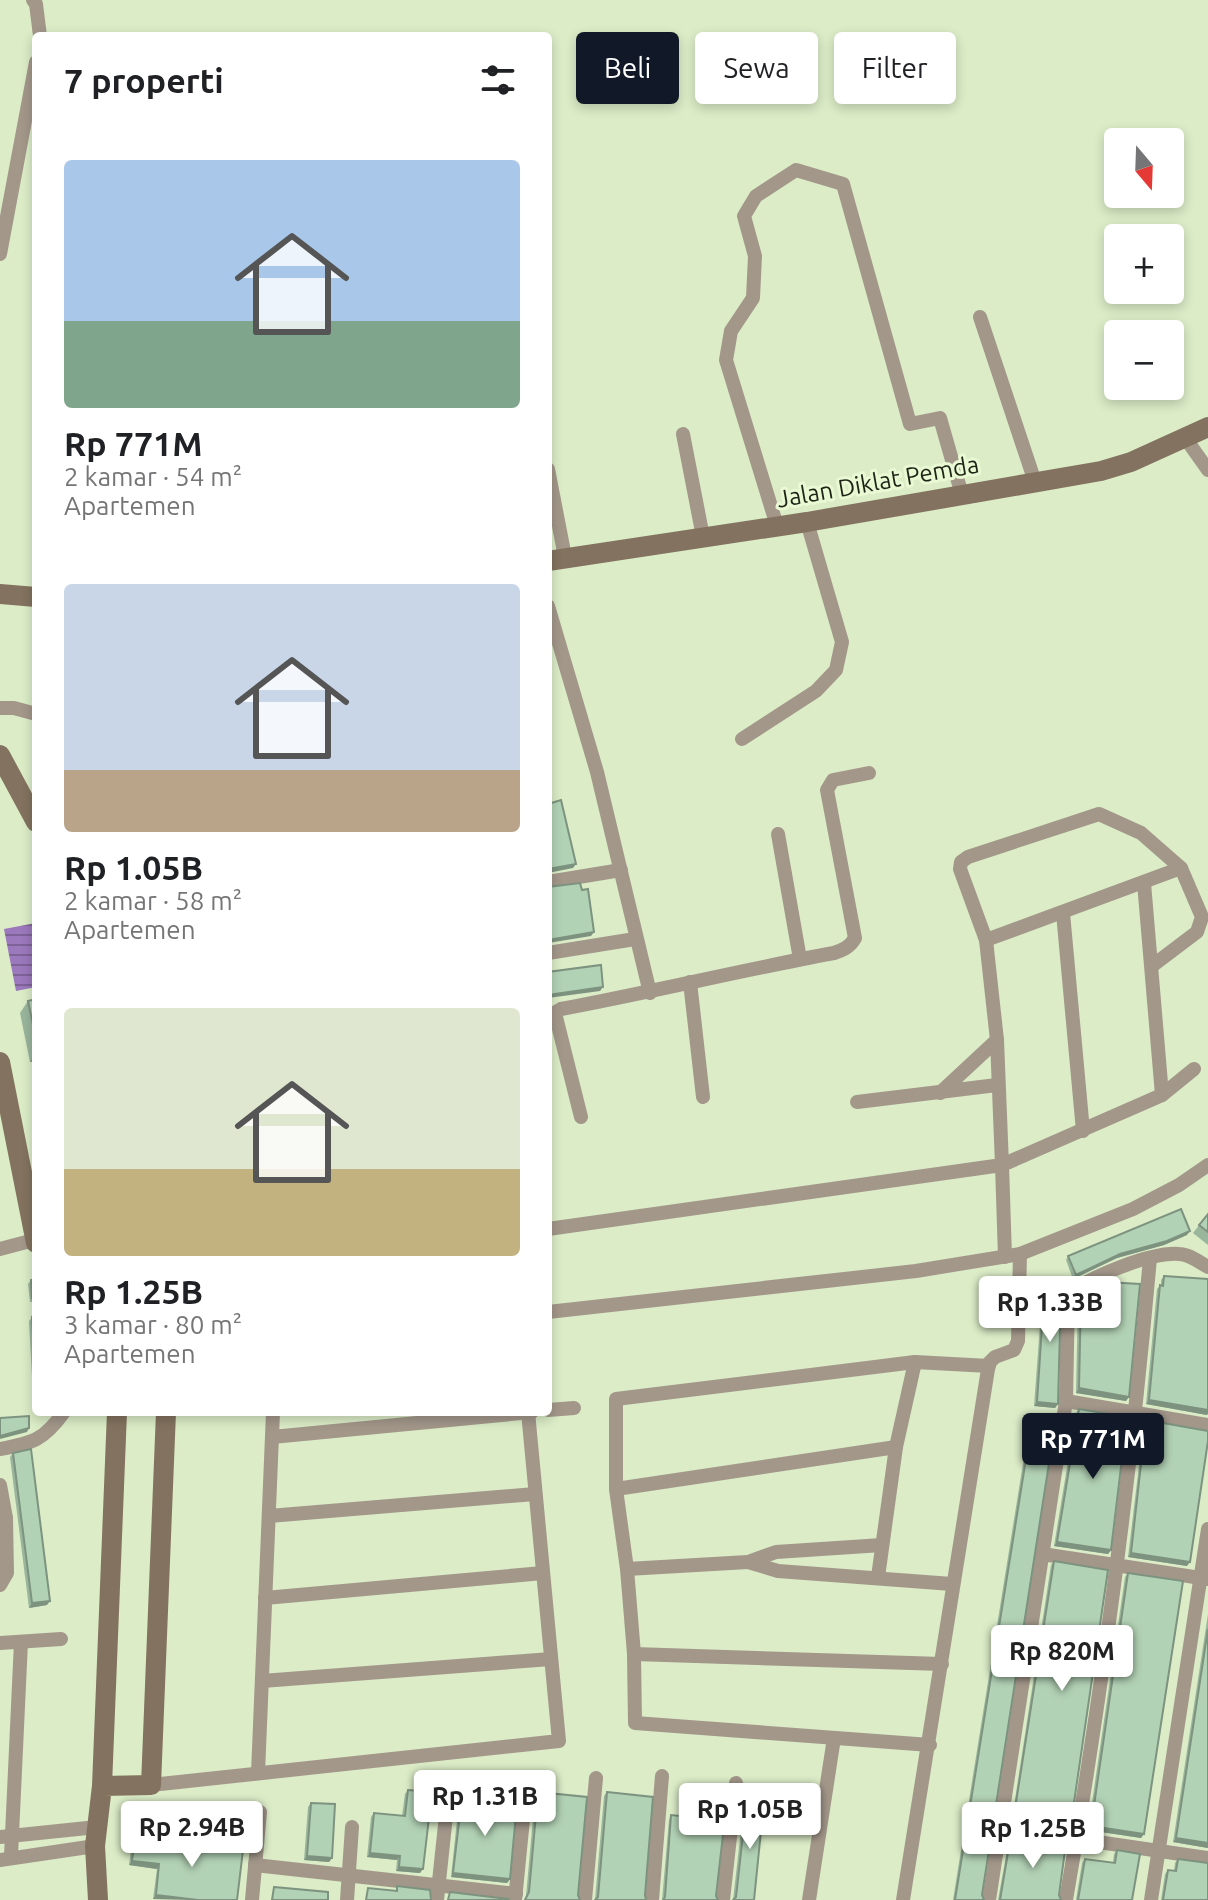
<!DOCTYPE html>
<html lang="id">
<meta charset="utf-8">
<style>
body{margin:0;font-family:Ubuntu,sans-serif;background:#f6f6f6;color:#202124;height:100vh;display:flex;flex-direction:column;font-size:30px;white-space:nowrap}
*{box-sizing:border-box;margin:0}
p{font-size:26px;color:#757577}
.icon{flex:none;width:44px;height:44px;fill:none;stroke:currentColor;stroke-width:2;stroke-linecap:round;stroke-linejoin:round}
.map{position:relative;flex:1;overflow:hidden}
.panel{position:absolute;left:32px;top:32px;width:520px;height:1384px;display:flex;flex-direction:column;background:#fff;border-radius:8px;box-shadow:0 4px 12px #0003}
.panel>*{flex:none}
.guide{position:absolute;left:576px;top:32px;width:512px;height:72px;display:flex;gap:16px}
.needle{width:52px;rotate:161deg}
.tools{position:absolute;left:1104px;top:128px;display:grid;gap:16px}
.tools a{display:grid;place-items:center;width:80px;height:80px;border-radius:8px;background:#fff;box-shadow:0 4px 12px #0003;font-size:40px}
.price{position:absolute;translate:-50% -68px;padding:0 18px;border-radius:8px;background:#fff;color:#222;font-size:26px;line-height:52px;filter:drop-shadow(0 2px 4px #0008)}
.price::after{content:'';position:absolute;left:50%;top:48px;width:24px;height:18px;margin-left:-12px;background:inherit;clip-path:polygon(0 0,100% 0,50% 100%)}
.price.current{background:#111827;color:#fff}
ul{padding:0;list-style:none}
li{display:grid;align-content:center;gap:16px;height:424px;padding:0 32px}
li span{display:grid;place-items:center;height:248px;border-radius:8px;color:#555}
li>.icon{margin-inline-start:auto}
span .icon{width:144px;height:144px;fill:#fffc;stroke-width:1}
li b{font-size:34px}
h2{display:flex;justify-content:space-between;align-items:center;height:96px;padding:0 32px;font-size:34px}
.pill{padding:0 28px;border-radius:8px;background:#fff;box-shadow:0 4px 12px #0003;font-size:28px;line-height:72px}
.pill.current{background:#111827;color:#fff}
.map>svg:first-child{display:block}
.water{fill:url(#water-rules)}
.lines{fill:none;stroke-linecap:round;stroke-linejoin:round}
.street{stroke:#a3978a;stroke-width:14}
.secondary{stroke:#83725f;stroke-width:20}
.wall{fill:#99b59c}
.shaded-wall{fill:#7d937f}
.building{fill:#b2d2b5;stroke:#7d937f;stroke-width:2}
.labels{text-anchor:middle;stroke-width:6;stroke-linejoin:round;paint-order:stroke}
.street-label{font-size:24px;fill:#1e2416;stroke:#e8f9d4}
</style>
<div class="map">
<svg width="1208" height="1900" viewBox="0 0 1208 1900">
<defs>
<pattern id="water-rules" width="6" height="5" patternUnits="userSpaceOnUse" patternTransform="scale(2)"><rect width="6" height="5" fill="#9c78bc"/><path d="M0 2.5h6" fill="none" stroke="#7f6298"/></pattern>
</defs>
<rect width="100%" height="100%" fill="#dbecc7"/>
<!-- water -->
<path class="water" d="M36 923V987L16 991 4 929Z"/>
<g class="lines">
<!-- street -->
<g class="street">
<path d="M33 0 36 4 40 36"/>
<path d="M0 254 36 62"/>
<path d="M980 317 1035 482"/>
<path d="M683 434 703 537"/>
<path d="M1186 439 1208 470"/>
<path d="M548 469 565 557"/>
<path d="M777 526 726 360 731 331 753 298 755 256 744 216 756 196 796 170 843 184 910 424 940 418 962 495"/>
<path d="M548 606 597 772 650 993"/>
<path d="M0 708H14L36 714"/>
<path d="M742 739 816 691 836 670 842 642 807 522"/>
<path d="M778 834 800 959"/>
<path d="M548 882 621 870"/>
<path d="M1144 883 1162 1095"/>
<path d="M1063 913 1083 1131"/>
<path d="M986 940 1181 868 1202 917 1197 932 1152 966"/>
<path d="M548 953 635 939"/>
<path d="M690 982 703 1097"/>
<path d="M940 1093 997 1040"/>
<path d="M857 1102 997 1085"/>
<path d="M581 1117 556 1017V1012L561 1009C652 992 742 970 834 953 843 950 850 947 855 938L827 790 833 780 869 773"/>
<path d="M548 1229 1002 1165 997 1040 986 940 960 869 961 862 968 857 1099 814 1141 833 1181 868"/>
<path d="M0 1249 34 1240"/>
<path d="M1005 1257 1002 1165 1162 1095 1194 1069"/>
<path d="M548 1312 916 1271 1020 1254 1133 1209 1179 1185 1208 1165"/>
<path d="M1066 1401 1208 1425"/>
<path d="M548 1410 574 1408"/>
<path d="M272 1437 532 1412"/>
<path d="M0 1449C33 1443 44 1440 64 1412"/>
<path d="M0 1485 6 1518 0 1519"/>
<path d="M616 1489 896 1447"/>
<path d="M269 1516 535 1494"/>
<path d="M1042 1554 1208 1579"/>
<path d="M748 1562 778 1571 952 1584"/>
<path d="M627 1569 748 1562 776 1552 882 1545"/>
<path d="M878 1577 896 1447 915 1362"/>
<path d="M0 1585 7 1573 6 1518"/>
<path d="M265 1598 543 1573"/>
<path d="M0 1643 61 1639"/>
<path d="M634 1654 635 1723 930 1745"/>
<path d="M942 1664 634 1654 627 1569 616 1489V1399L915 1362 989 1366"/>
<path d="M262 1681 551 1659"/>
<path d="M258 1773 273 1412"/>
<path d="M151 1785 559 1741 528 1412"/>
<path d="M156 1824 258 1833"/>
<path d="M1002 1828 1208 1858"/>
<path d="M0 1837 97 1827"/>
<path d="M11 1856 21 1642"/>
<path d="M0 1860 95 1846"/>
<path d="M255 1865 516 1894"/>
<path d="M252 1900 260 1812"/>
<path d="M347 1900 352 1827"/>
<path d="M437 1900 448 1797"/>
<path d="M515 1900 526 1789"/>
<path d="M585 1900 596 1778"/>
<path d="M652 1900 662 1776"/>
<path d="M723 1900 736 1783"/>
<path d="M809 1900 834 1738"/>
<path d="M903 1900 989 1363 995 1357 1014 1350 1018 1341 1020 1254"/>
<path d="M989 1900 1066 1401 1068 1295C1088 1277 1151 1252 1179 1254 1189 1254 1199 1262 1208 1267"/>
<path d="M1066 1900C1103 1687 1131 1473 1150 1258"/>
<path d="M1151 1900 1208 1529"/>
</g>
<!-- secondary -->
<g class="secondary">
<path d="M548 561 807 522 1101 471 1131 462 1208 427"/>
<path d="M0 594 36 597"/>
<path d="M0 755 36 822"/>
<path d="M0 1062 36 1243"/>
<path d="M102 1786 117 1412"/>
<path d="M98 1900 95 1846 102 1786 151 1785 166 1412"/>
</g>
</g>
<!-- wall -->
<g class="wall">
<path d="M36 999V1061L30 1062 20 1013 28 1001Z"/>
<path d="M1208 1214V1245L1193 1233Z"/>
<path d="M1187 1235 1164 1245 1117 1258 1073 1279 1066 1260 1068 1256Z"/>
<path d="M1164 1276 1208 1279 1207 1415 1146 1404 1157 1289 1161 1285V1280Z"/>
<path d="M36 1279V1302H30L28 1284 31 1280Z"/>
<path d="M1045 1281 1061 1291 1058 1404 1055 1408 1034 1406 1043 1285Z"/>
<path d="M1081 1296 1126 1401 1076 1393 1078 1300Z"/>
<path d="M34 1315H36V1412H51L50 1413 34 1414 29 1321Z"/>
<path d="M1079 1409 1111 1550 1108 1554 1054 1546 1076 1413Z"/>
<path d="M1146 1420 1187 1566 1128 1557 1144 1424Z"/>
<path d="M1031 1428 982 1895 984 1900H953L1028 1432Z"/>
<path d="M13 1453 47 1605 29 1608 10 1457Z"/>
<path d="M1054 1561 1071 1823 1068 1828 1012 1819 1051 1565Z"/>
<path d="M1128 1573 1144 1834 1141 1838 1088 1830 1125 1577Z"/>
<path d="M1208 1614V1848L1173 1842Z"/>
<path d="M408 1790 420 1873 396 1871 397 1860 367 1857 371 1817 374 1813 402 1816 405 1794Z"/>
<path d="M538 1792 578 1895 580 1900H524L526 1896 535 1796Z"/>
<path d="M607 1792 645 1895 595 1900 604 1796Z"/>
<path d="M462 1797 510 1879 507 1883 451 1877 459 1801Z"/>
<path d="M747 1799 754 1900H733L744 1804Z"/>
<path d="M311 1803 332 1858 329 1862 304 1860 308 1807Z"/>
<path d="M700 1805 716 1896 662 1900 669 1820 671 1815 696 1818 697 1809Z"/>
<path d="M1011 1835 1059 1895 1061 1900H998L1009 1839Z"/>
<path d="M135 1838 237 1900 153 1899 157 1869 129 1865 132 1842Z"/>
<path d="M1117 1850 1132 1900H1076L1082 1863 1085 1859 1113 1863 1114 1854Z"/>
<path d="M1178 1859 1208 1900H1161L1165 1874 1168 1870 1174 1871 1175 1863Z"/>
</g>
<!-- shaded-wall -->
<g class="shaded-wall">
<path d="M576 864 573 868 548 873V869Z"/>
<path d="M594 932 591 936 548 943 549 939Z"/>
<path d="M603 987 600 991 548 998V995Z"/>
<path d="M36 1053V1061L30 1062Z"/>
<path d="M1190 1231 1187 1235 1164 1245 1117 1258 1073 1279 1076 1275 1120 1254Z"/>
<path d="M1079 1388 1129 1397 1126 1401 1076 1393Z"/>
<path d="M1149 1400 1208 1410V1414L1207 1415 1146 1404Z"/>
<path d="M1037 1402 1058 1404 1055 1408 1034 1406Z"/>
<path d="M36 1412H51L50 1413 34 1414Z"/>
<path d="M29 1428 27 1432 0 1439V1436Z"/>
<path d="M1057 1542 1111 1550 1108 1554 1054 1546Z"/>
<path d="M1131 1553 1190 1562 1187 1566 1128 1557Z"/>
<path d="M50 1601 47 1605 29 1608 32 1603Z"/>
<path d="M1014 1815 1071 1823 1068 1828 1012 1819Z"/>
<path d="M1091 1826 1144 1834 1141 1838 1088 1830Z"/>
<path d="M1176 1838 1208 1843V1848L1173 1842Z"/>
<path d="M370 1853 400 1856 397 1860 367 1857Z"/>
<path d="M307 1856 332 1858 329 1862 304 1860Z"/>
<path d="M132 1861 159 1864 157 1869 129 1865Z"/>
<path d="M399 1867 423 1869 420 1873 396 1871Z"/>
<path d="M453 1873 510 1879 507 1883 451 1877Z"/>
<path d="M156 1895 198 1900 153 1899Z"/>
</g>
<!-- building -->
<g class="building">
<path d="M561 800 576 864 548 869V804Z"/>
<path d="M580 883 582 890 588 889 594 932 548 940V887Z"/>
<path d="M601 965 603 987 548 995V972Z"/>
<path d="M36 999V1039L28 1001Z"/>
<path d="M1181 1209 1190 1231 1167 1241 1120 1254 1076 1275 1068 1256Z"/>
<path d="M1208 1214V1232L1199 1225Z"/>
<path d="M1164 1276 1208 1279V1410L1149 1400 1160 1285 1163 1286Z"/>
<path d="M36 1279V1298H32L31 1280Z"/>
<path d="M1045 1281 1066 1282 1061 1291 1058 1404 1037 1402Z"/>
<path d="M1105 1282 1140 1284 1129 1397 1079 1388 1081 1296Z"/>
<path d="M34 1315H36V1387L32 1317Z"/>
<path d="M1079 1409 1127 1417 1111 1550 1057 1542Z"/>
<path d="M29 1416V1428L0 1436V1418Z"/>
<path d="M1146 1420 1208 1431V1441L1190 1562 1131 1553Z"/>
<path d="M1031 1428 1054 1431 982 1895 984 1900H955Z"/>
<path d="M31 1449 50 1601 32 1603 13 1453Z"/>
<path d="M1054 1561 1108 1570 1071 1823 1014 1815Z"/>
<path d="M1128 1573 1183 1581 1144 1834 1091 1826Z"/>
<path d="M1208 1629V1843L1176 1838Z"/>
<path d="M408 1790 432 1792 423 1869 399 1867 400 1856 370 1853 374 1813 405 1816Z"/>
<path d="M538 1792 587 1797 578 1895 580 1900H525L529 1892Z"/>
<path d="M607 1792 653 1797 645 1895 646 1900H595L598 1897Z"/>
<path d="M462 1797 517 1803 510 1879 453 1873Z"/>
<path d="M747 1799 764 1801 754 1900H733L736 1897Z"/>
<path d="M311 1803 335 1804 332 1858 307 1856Z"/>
<path d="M700 1805 726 1808 716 1896 718 1900H663L665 1897 671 1815 699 1818Z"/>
<path d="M1011 1835 1066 1843 1059 1895 1061 1900H1000Z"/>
<path d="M135 1838 243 1850 237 1900H198L156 1895 159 1864 132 1861Z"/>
<path d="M1117 1850 1140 1854 1132 1900H1078L1085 1859 1115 1863Z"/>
<path d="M1178 1859 1208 1863V1900H1163L1168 1870 1176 1871Z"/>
<path d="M397 1886 430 1890 431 1900H366L368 1888 397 1891Z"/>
<path d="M274 1887 328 1892V1900H272Z"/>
<path d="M450 1892 508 1899 509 1900H448Z"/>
</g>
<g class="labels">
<!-- street labels -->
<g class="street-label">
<text transform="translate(878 482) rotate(-10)" y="8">Jalan Diklat Pemda</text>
</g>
</g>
</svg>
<div class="tools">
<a><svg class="needle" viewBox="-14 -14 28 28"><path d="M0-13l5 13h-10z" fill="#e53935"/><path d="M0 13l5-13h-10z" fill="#757577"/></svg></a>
<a>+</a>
<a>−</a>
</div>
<b class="price" style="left:1050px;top:1344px">Rp 1.33B</b>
<b class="price current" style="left:1093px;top:1481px">Rp 771M</b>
<b class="price" style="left:1062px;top:1693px">Rp 820M</b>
<b class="price" style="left:485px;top:1838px">Rp 1.31B</b>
<b class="price" style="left:750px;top:1851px">Rp 1.05B</b>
<b class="price" style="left:192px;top:1869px">Rp 2.94B</b>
<b class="price" style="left:1033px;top:1870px">Rp 1.25B</b>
<div class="guide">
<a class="pill current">Beli</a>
<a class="pill">Sewa</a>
<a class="pill">Filter</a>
</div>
<section class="panel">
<h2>7 properti<svg class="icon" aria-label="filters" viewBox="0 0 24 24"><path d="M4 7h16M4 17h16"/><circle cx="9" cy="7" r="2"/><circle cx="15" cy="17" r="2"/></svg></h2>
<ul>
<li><span style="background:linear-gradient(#a9c7e8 65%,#7fa58c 0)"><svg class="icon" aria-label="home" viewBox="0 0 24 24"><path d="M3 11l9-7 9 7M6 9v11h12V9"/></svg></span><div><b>Rp 771M</b><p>2 kamar · 54 m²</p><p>Apartemen</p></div></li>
<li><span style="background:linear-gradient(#c9d6e8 75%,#b9a48a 0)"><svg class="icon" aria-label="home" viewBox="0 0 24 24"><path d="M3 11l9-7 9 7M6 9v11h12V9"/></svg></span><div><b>Rp 1.05B</b><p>2 kamar · 58 m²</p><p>Apartemen</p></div></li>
<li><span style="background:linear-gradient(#dfe7d0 65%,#c2b280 0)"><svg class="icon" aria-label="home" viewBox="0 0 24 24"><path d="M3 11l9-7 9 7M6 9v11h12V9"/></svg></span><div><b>Rp 1.25B</b><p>3 kamar · 80 m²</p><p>Apartemen</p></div></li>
</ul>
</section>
</div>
